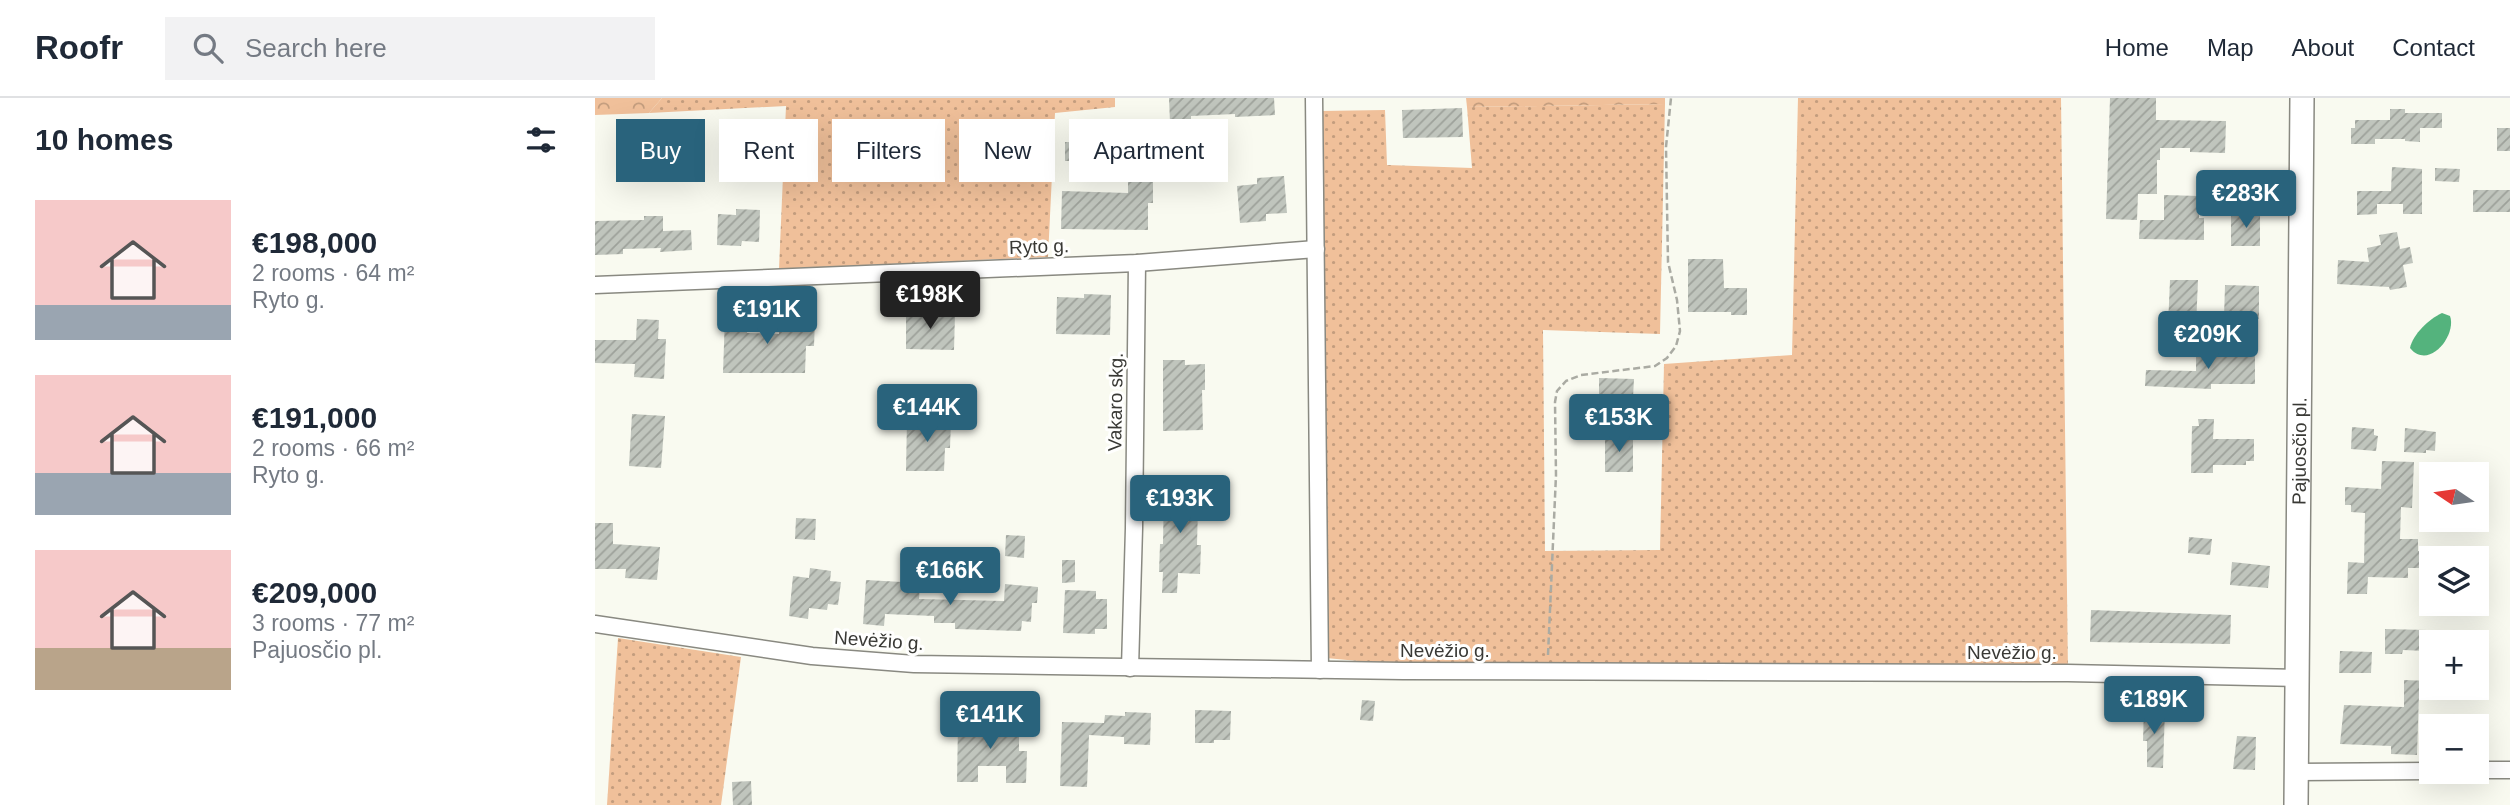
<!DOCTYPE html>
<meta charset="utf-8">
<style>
body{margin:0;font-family:Helvetica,sans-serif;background:#f2f2f3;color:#1f2937;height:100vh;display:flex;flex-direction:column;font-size:26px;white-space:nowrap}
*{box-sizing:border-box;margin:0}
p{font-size:23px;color:#747a83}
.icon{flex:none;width:38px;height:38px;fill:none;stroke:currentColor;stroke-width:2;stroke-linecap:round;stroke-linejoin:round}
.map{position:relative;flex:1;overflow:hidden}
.side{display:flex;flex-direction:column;background:#fff;width:595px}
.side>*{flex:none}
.banner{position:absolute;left:21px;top:21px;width:665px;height:63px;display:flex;gap:14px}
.needle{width:46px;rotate:283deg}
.tools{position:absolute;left:1824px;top:364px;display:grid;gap:14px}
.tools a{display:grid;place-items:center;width:70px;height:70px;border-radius:0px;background:#fff;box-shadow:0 7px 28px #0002;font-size:35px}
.price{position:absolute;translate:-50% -60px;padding:0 16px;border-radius:7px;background:#29637c;color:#fff;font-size:23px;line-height:46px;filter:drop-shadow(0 2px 4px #0008)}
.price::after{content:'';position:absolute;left:50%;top:42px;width:21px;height:16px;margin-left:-10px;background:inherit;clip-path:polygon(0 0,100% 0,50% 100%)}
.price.selected{background:#222;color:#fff}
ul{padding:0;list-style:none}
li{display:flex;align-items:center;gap:21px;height:175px;padding:0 35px}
li span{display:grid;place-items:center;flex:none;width:196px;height:140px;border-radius:0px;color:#555}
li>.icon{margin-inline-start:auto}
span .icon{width:84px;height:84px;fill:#fffc;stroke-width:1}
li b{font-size:30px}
h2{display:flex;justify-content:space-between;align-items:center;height:84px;padding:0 35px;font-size:30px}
.chip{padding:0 24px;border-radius:0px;background:#fff;box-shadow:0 7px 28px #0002;font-size:24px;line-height:63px}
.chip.selected{background:#29637c;color:#fff}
header{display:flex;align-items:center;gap:42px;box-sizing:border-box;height:98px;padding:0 35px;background:#fff;border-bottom:2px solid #e0e1e3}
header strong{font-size:33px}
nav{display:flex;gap:38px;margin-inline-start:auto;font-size:24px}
.search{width:490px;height:63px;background:#f2f2f3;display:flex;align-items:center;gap:18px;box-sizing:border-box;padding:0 24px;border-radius:0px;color:#747a83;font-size:26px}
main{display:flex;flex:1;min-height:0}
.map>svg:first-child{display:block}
.grass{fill:url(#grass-dots)}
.forest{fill:url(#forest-crowns)}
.water{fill:#54b37d}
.building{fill:url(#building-hatch)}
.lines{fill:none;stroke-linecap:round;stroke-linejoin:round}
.street-casing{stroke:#898981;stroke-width:19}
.secondary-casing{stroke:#898981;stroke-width:26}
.path{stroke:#aaaba3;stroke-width:2.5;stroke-dasharray:7 3.5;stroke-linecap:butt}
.street{stroke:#fff;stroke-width:16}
.secondary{stroke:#fff;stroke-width:23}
.labels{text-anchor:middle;stroke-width:6;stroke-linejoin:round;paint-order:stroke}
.street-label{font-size:19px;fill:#393935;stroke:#fffffe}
</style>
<header>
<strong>Roofr</strong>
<div class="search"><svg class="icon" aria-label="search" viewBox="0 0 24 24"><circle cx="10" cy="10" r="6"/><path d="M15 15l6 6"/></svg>Search here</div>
<nav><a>Home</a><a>Map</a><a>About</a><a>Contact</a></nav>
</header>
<main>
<section class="side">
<h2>10 homes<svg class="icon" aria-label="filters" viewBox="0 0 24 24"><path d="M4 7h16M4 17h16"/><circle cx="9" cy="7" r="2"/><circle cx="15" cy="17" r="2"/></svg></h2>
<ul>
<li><span style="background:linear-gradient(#f6c9c9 75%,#9aa5b1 0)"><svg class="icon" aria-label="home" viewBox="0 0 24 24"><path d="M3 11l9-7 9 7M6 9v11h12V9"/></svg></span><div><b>€198,000</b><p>2 rooms · 64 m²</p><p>Ryto g.</p></div></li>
<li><span style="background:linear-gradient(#f6c9c9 70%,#9aa5b1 0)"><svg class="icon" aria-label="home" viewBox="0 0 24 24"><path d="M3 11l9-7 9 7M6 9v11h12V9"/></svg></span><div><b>€191,000</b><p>2 rooms · 66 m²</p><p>Ryto g.</p></div></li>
<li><span style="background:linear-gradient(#f6c9c9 70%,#b9a48a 0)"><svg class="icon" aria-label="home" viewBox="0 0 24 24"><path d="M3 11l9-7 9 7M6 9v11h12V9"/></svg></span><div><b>€209,000</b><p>3 rooms · 77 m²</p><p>Pajuosčio pl.</p></div></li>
</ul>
</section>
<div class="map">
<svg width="1915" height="707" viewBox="0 0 1915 707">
<defs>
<pattern id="grass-dots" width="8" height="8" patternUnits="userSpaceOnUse" patternTransform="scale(1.75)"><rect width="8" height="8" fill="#f0c09a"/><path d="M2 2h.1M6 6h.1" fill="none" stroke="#c39d7e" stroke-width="1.8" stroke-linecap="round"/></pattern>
<pattern id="forest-crowns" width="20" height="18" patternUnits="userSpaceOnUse" patternTransform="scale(1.75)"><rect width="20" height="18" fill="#f0c09a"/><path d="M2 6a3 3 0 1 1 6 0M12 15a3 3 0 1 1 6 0" fill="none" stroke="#c39d7e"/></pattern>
<pattern id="building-hatch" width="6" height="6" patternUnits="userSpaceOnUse" patternTransform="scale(1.75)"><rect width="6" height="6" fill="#c0c5bd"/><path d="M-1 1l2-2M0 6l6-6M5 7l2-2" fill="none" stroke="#9da19a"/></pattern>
</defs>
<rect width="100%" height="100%" fill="#f9faf0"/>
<!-- grass -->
<g class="grass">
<path d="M67 0H520V9L460 15 453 159 184 171 191 8 54 15Z"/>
<path d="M1203 0H1466L1473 575 952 574 944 565 806 567 731 560 726 13 790 12 792 67 877 70 872 9 1070 6 1065 236 948 232 950 453 1065 452 1069 266 1197 257Z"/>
<path d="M23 540 146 559 126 707H12Z"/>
</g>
<!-- forest -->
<g class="forest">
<path d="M0 0H67L54 15 0 17Z"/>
<path d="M871 0H1070V6L872 9Z"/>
</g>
<!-- water -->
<path class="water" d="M1847 215 1855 218C1862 237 1834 273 1815 250 1818 236 1834 221 1847 215Z"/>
<!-- building -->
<g class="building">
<path d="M574 0H679L680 17 640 19V16L596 18V24L575 25Z"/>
<path d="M1515 0H1561V22L1631 23 1630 55 1595 54V50H1565V62H1562V96H1543L1542 122 1511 121Z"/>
<path d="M867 10 868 39 808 40 807 12Z"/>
<path d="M1795 11H1810V15H1847V30H1825V44L1810 43V41H1780V46H1756V30H1760V22H1795Z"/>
<rect x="1902" y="30" width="13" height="23"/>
<path d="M179 43 180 60 156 61 155 44Z"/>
<path d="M470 44H490L489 63H470Z"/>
<path d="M1797 69 1827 71V116H1808V106H1782V116L1762 117V93H1796Z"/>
<path d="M1840 70 1865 71 1864 84 1840 83Z"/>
<path d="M533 71H558V105H553V132L466 131 467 93 533 95Z"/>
<path d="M689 78 692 115 671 116V123L645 125 642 88 662 86V80Z"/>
<rect x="1878" y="92" width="37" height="22"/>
<path d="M1569 97 1604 98V120H1609V142L1544 141 1545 122H1569Z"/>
<path d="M141 111 165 112 164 144 147 143 146 148 122 147 123 116 141 117Z"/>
<path d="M1665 115V148H1636V116Z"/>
<path d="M49 118H68V133L96 132 97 152 65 154 66 150 28 151V156L0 157V123L49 122Z"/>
<path d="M1802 134 1805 151 1815 149 1818 165 1808 167 1812 189 1795 192 1794 189 1742 186 1743 162 1774 164 1772 150 1786 147 1784 137Z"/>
<path d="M1093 161H1128L1129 190H1152V217H1136V214H1093Z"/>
<path d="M1575 182H1603L1601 229 1573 228Z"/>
<path d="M1630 187 1664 188V221L1629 220Z"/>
<path d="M489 196 516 197 515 237 461 236 462 199 489 200Z"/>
<path d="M185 213 200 214V221L220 222 219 248H211L210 275H128L130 217 153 218 152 235 184 236Z"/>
<path d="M311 215 360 216 359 252 311 251Z"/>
<path d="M42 221 64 222 63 241H71L69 281 39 279 40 266 0 265V242H41Z"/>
<path d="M1601 245H1620V256H1660V286H1616V291L1550 288 1551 272 1601 273Z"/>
<path d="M568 262H590V267L610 266V292H607L608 332 568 333Z"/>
<path d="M1004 280 1039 281 1038 299 1004 298Z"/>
<path d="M37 316 70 318 66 370 34 368Z"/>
<path d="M312 321 356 322 355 350H350L349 373H311Z"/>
<path d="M1603 321H1619L1618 341H1659V363H1651V367H1618V375H1596L1597 328H1604Z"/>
<path d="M1757 329 1779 331V337L1783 338 1781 353 1756 351Z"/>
<path d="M1810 330 1841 334 1840 353 1831 352V355L1809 354Z"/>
<rect x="1010" y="337" width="28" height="37"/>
<path d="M1787 363 1819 364 1817 410 1806 409 1805 441H1823V453H1836V470H1813V480L1773 479 1772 496H1752L1753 464 1769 465 1770 415 1756 414V407H1750V389L1786 391Z"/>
<path d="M569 387 607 388 606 409H603L602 447H606L605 476 583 475 582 495H567L568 474H564L565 446H568Z"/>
<path d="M201 420 221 421 220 442 200 441Z"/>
<path d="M0 425H18V446L65 449 62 482 30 480 31 471H0Z"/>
<path d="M411 437 430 438 429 460 410 458Z"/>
<path d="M1594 439 1617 441 1615 457 1593 455Z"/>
<path d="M342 449H357V463H341Z"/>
<path d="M467 462H480V484L467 485Z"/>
<path d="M1637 464 1675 468 1673 490 1635 487Z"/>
<path d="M215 470 236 473 235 483 246 484 243 507 233 506 232 512 214 510 213 521 194 518 198 478 214 480Z"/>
<path d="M271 482 325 485 324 501 409 503 410 486 443 489 442 505H437L436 524 427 523 426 533 360 531V525H339V518L290 516 289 528 268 526Z"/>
<path d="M470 492 501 493V501H512V531H500V536L468 535Z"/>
<path d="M1496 512 1636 517 1635 546 1495 544Z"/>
<path d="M1790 531 1832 532 1831 553 1808 552 1807 556H1790Z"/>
<path d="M1745 553 1777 554 1776 575H1744Z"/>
<path d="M1809 582 1834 583V596H1824L1822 657 1796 656V648L1745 646 1749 607 1809 609Z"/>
<path d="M767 602 780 603 778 623 765 622Z"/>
<path d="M1549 610 1570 611 1568 670 1552 669V643H1548Z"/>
<path d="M600 612 636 613 635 642H619V645H600Z"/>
<path d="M530 614 556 615 555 647 529 646V639L494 637 492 689 465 688 467 624 509 625 510 617 530 618Z"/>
<path d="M363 625 424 626V653H432L431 685H411V668H383V684H362Z"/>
<path d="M1642 638 1661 639 1660 672 1638 671Z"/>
<path d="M156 683 157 707H138L137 684Z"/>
</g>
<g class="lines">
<!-- street casing -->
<g class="street-casing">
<g id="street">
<path d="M719 0 725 572"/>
<path d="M0 187 542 165 721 151"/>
<path d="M0 526 217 558 319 566 808 573 1473 575 1702 580"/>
<path d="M535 570 539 430 542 165"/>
<path d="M1881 672H1915"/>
<path d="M1702 674 1836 673"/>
</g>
</g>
<!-- secondary casing -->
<g class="secondary-casing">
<g id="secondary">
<path id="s1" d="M1701 707 1707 0"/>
</g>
</g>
<!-- path -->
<path class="path" d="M953 557 961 377 960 304 962 293 971 283 986 277 1060 268 1072 260 1081 248 1085 233 1082 202 1073 164 1071 49 1076 0"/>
<!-- street -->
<use href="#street" class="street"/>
<!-- secondary -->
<use href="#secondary" class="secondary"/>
</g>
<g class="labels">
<!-- street labels -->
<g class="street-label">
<text transform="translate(444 148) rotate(-2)" y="7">Ryto g.</text>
<text transform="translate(520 304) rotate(-89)" y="7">Vakaro skg.</text>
<text dy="7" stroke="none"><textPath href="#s1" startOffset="354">Pajuosčio pl.</textPath></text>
<text transform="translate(284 542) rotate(4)" y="7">Nevėžio g.</text>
<text x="850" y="559">Nevėžio g.</text>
<text x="1417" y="561">Nevėžio g.</text>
</g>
</g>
</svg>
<div class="tools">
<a><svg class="needle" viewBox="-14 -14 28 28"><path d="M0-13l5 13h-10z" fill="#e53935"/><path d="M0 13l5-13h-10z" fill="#747a83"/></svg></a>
<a><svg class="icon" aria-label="layers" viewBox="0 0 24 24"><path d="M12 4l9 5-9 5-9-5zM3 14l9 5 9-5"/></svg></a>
<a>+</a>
<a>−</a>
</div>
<b class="price" style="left:1651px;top:132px">€283K</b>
<b class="price selected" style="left:335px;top:233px">€198K</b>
<b class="price" style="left:172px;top:248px">€191K</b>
<b class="price" style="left:1613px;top:273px">€209K</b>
<b class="price" style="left:332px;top:346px">€144K</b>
<b class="price" style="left:1024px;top:356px">€153K</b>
<b class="price" style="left:585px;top:437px">€193K</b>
<b class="price" style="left:355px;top:509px">€166K</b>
<b class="price" style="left:1559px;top:638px">€189K</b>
<b class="price" style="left:395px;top:653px">€141K</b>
<div class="banner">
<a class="chip selected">Buy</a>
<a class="chip">Rent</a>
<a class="chip">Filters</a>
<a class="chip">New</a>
<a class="chip">Apartment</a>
</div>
</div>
</main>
